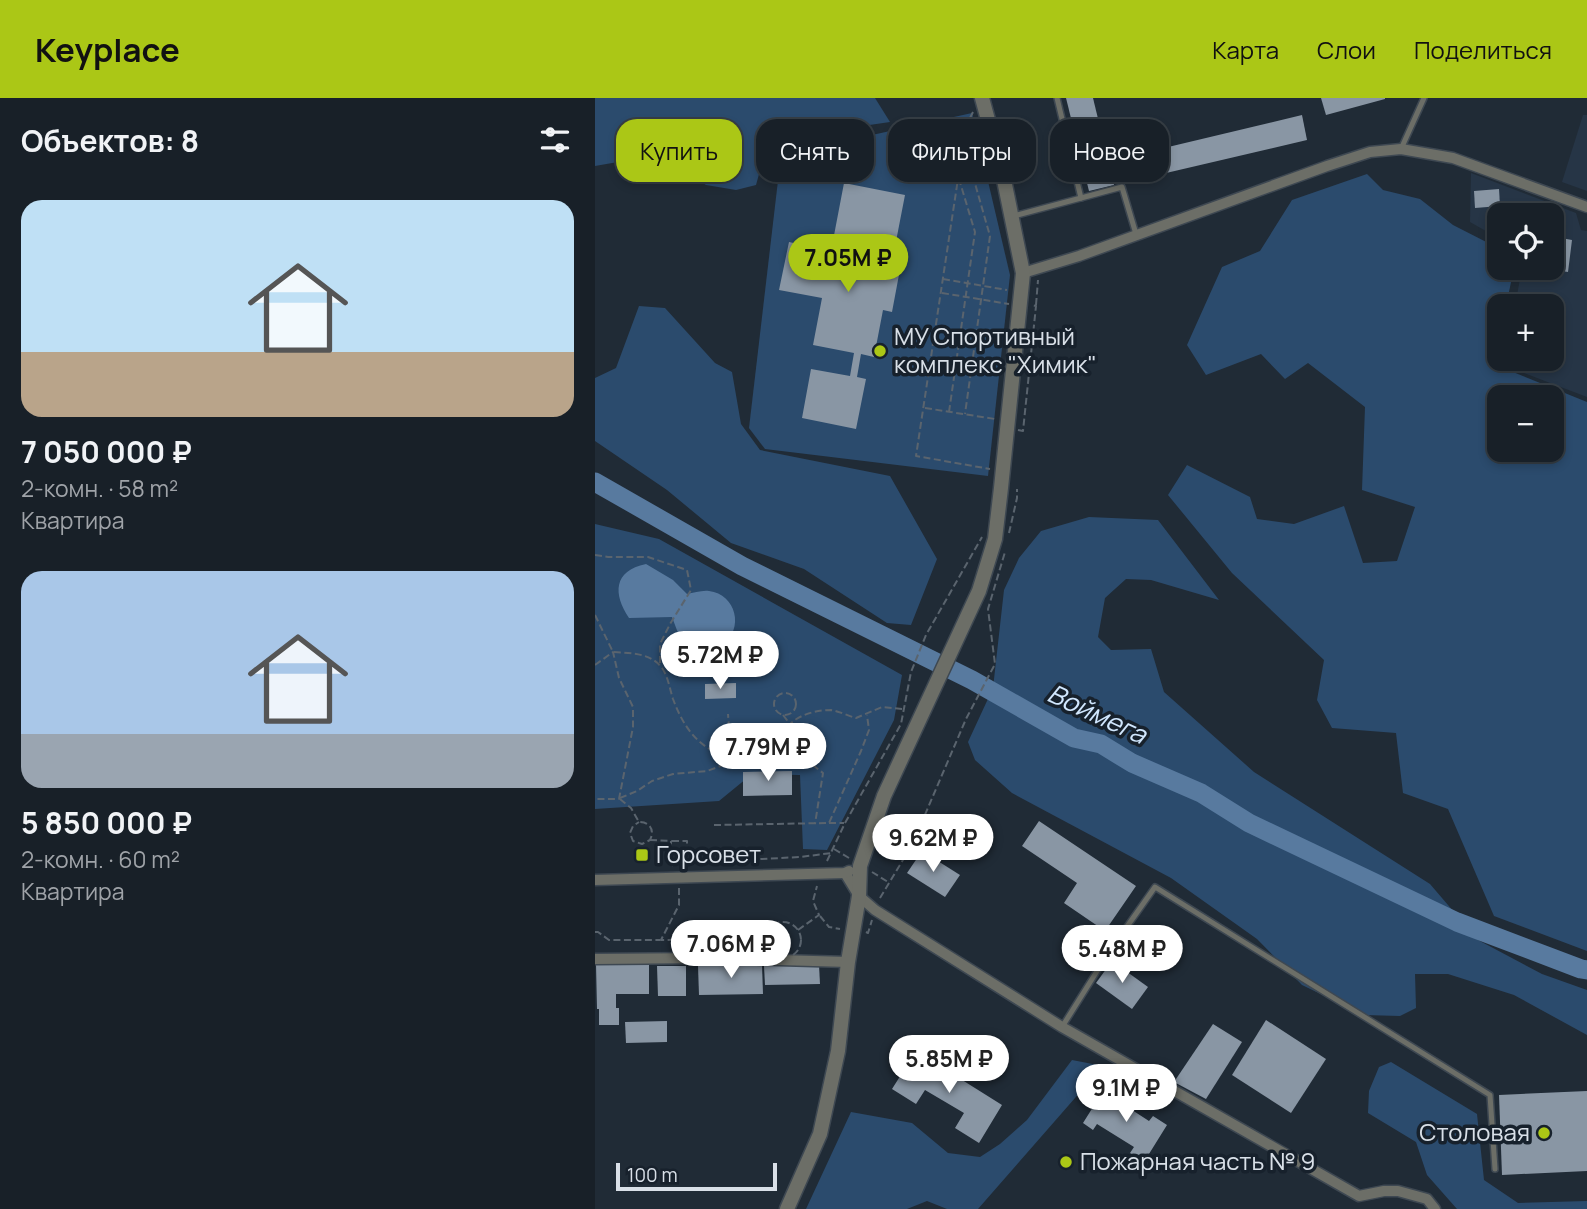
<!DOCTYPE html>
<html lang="ru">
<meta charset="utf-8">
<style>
body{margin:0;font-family:Manrope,sans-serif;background:#212830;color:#f1f3f6;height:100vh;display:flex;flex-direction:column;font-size:26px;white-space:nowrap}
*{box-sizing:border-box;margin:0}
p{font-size:23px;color:#9fa3a8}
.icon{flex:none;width:38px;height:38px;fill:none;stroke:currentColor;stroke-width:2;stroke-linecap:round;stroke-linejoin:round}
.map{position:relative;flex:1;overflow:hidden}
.sheet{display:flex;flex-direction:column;background:#182028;width:595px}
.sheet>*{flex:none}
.top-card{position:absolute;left:21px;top:21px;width:665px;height:63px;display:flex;gap:14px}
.fabs{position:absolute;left:892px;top:105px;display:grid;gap:14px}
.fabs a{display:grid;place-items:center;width:77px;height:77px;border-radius:14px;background:#182028;box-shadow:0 4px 10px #0003,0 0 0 2px #363e45;font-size:35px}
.scale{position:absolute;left:21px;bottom:18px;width:161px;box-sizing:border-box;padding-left:7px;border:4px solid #d9e0e8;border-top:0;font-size:19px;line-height:24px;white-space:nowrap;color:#d9e0e8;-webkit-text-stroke:5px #17212c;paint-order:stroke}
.price{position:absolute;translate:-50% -60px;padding:0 16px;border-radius:24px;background:#fff;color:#222;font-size:23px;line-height:46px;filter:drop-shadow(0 2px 4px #0008)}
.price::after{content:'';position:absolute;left:50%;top:42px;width:21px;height:16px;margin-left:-10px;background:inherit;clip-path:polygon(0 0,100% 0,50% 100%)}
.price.on{background:#abc716;color:#111}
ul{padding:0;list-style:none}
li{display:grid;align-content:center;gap:14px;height:371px;padding:0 21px}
li span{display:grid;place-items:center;height:217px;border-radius:21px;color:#555}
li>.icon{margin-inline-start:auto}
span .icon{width:126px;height:126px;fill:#fffc;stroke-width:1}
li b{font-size:30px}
h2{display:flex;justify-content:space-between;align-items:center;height:84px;padding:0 21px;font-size:30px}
.pill{padding:0 24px;border-radius:21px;background:#182028;box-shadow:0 4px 10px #0003,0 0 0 2px #363e45;font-size:24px;line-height:63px}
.pill.on{background:#abc716;color:#111}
header{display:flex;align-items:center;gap:42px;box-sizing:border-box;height:98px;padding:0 35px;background:#abc716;color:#111}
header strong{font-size:33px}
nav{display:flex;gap:38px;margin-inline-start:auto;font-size:24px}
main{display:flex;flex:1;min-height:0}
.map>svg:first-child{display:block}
.built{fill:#263546}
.green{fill:#2b4b6d;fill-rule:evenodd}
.water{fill:#587a9f}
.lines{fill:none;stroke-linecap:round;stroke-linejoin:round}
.river{stroke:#587a9f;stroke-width:19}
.building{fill:#8996a4}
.service-casing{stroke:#3e4852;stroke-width:8}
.minor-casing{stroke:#3e4852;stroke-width:13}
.tertiary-casing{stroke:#3e4852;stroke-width:17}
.path{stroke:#5a646e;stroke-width:2;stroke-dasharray:7 3.5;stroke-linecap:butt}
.service{stroke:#6c6e67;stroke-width:5}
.minor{stroke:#6c6e67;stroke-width:10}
.tertiary{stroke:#6c6e67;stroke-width:14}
.poi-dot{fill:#abc716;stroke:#17212c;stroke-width:2.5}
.labels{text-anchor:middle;stroke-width:7;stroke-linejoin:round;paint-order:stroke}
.poi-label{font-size:24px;fill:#d9e0e8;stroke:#17212c;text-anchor:start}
.water-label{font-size:26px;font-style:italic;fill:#d1e7fe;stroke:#17212c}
</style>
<header>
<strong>Keyplace</strong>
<nav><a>Карта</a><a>Слои</a><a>Поделиться</a></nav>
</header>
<main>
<section class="sheet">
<h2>Объектов: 8<svg class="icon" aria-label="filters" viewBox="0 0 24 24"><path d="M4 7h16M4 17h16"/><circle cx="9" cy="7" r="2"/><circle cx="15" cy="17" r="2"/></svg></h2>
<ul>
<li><span style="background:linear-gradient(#bfe0f5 70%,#b9a48a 0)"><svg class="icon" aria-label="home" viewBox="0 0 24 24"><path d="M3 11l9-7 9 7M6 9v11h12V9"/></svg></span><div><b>7 050 000 ₽</b><p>2-комн. · 58 m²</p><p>Квартира</p></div></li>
<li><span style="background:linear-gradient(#a9c7e8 75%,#9aa5b1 0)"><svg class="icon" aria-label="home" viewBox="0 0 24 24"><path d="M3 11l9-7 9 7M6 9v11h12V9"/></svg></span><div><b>5 850 000 ₽</b><p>2-комн. · 60 m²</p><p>Квартира</p></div></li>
</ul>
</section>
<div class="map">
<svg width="992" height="1111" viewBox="0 0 992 1111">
<rect width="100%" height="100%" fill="#202b36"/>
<!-- built -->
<g class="built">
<path d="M988 17H992V93L967 84Z"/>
<path d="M876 75 981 115 986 132 992 133V299L908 267 910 261H957V208H920L927 170H957V117H905V141L875 124Z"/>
</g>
<!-- green -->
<g class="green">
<path d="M0 0H280L295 24 206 37 168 62 161 87 141 92 111 87 63 57 0 68Z"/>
<path d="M377 15 415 177 393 378 170 351 154 330 186 57Z"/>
<path d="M772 76 788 92 825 101 858 127 905 151V170H919L911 208H905V241L901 257 913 272 992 304V853L899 818 853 711 808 695 801 635 737 630 722 602 729 562 637 475 573 397 592 367 655 399 662 421 699 426 749 408 768 465 802 463 820 409 767 392 770 309 713 265 690 281 666 256 611 277 592 247 627 169 665 153 697 102ZM905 299H957V352H905Z"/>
<path d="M44 208 70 210 120 265 137 274 146 326 165 352 295 378 342 461 316 527 292 525 209 471 136 445 72 392 0 343V280L21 270Z"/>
<path d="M494 419 563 422 624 502 556 482 531 481 510 500 503 539 516 552 556 551 569 594 659 674 835 786 883 842 947 876 992 892V937L919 897 853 876H820L821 910 805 918 769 917 707 887 662 841 576 780 417 695 380 662 373 644 398 590 409 492 424 460 446 433Z"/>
<path d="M0 426 64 441 307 577 299 622 232 752 208 751 205 677 157 676 124 703 0 711Z"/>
<path d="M477 962 508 968 383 1111H352L332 1103 312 1111H211L256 1014 317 1025 353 1055 385 1059 405 1046 432 1022Z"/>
<path d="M796 964 882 1016 889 1082 923 1105 992 1103V1111H862L832 1077 821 1044 773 1015 774 993 784 969Z"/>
</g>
<!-- water -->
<path class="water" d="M51 466 78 482 92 496C99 495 107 492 114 493 141 496 150 531 127 547 124 549 121 552 118 553 107 555 95 547 86 543L77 519 34 520C18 496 18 473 51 466Z"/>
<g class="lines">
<!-- river -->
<path class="river" d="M0 384 147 468 377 582 479 640 506 646 537 665 606 695 654 725 862 824 986 871 992 872"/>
</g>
<!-- building -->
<g class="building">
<path d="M471 0H498L519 87 494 93Z"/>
<path d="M726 0H790V1L731 17Z"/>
<path d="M707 17 712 42 554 79 548 55Z"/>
<path d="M249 85 310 97 297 164 306 166 297 214 288 212 279 259 266 256 262 279 271 281 261 331 207 320 216 271 255 278 259 255 218 247 227 200 184 192 194 144 236 153Z"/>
<path d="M904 91 905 108 880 110 879 93Z"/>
<path d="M957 139 964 140 961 165 957 164Z"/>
<path d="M966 140 977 142 973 174 961 172Z"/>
<path d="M141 585V600L110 601V586Z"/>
<path d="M197 673V697L148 698V674Z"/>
<path d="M444 723 541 788 510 833 469 805 482 785 427 748Z"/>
<path d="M327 753 365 777 350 799 312 775Z"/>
<path d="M517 863 553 889 537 911 501 885Z"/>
<path d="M1 866H54V896H21V910H24V927H4V911H2Z"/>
<path d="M167 867 168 896 104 897 103 868Z"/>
<path d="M224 867 225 886 170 887 169 868Z"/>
<path d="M62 868H91V898H63Z"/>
<path d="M671 922 731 961 696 1015 637 977Z"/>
<path d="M72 923V944L31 945 30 924Z"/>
<path d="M618 926 647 944 611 1001 579 984Z"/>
<path d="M321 953 407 1007 384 1045 360 1030 369 1015 330 992 321 1006 297 991Z"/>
<path d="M510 990 520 996 517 999 554 1023 558 1018 572 1027 549 1064 535 1055 539 1049 502 1026 498 1032 488 1025Z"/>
<path d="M992 993V1073L907 1077 904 997Z"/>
</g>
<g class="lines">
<!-- service casing -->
<g class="service-casing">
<g id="service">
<path d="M806 51 829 0"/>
<path d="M486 100 527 89 541 136"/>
<path d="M419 118 486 100 462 0"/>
<path d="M467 929 514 854 560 789 895 997 900 1071"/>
</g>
</g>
<!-- minor casing -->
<g class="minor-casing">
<g id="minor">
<path d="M428 175 484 158 732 68 775 54 806 51 858 60 992 109"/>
<path d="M250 775 264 798 280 812 467 929 764 1098 789 1093H803L832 1101 840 1111"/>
<path d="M0 782 250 775 254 773"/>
<path d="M0 861 111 860 253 864"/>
</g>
</g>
<!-- tertiary casing -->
<g class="tertiary-casing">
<path id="tertiary" d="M192 1111 225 1036 243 953 253 864 264 798 265 768 289 698 384 493 400 441 406 390 428 175 408 77 387 0"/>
</g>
<!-- path -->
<g class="path">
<path d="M378 14 371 28 321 358 395 371"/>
<path d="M369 47 395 138 370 316"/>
<path d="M348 181 412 192"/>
<path d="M347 195 414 206"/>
<path d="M441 207 443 182"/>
<path d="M330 310 400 321"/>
<path d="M354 314 380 134 364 81"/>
<path d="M423 332 428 333 441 208 437 207"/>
<path d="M414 435 422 400V391"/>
<path d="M0 457 13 459H53L92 472 96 492 75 526 65 546V567"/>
<path d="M0 517 18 554C36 555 56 555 67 570 73 578 75 592 78 601 90 633 106 653 140 661 168 668 181 636 200 622 210 615 224 612 236 612 244 613 253 618 261 620L287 609 308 611"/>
<path d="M0 567 18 554 24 580 38 609V629L24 701H0"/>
<circle cx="190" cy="606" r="11"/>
<path d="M188 617 195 626"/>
<path d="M167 655 214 664 228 675 220 726"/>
<path d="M25 700 42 693 57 683 78 676 112 673 142 662 135 641 133 616"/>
<path d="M25 701 36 710 44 724C55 724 60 732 55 742L47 746 38 743 35 735 38 728 44 724"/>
<path d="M234 725H249"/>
<path d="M119 727 234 725 266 653 274 632 272 617"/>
<path d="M55 742 76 743V764L78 768"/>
<path d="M77 743H92V765L78 764"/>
<path d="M239 751 254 760"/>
<path d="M232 763 250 725 306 626 316 574 331 537 387 439"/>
<path d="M92 765 205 759 237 755"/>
<path d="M277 774 293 784"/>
<path d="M84 790V807L66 842 170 841"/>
<path d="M285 800 317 747 371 621 400 566 393 511 410 454"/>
<path d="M225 818 234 829 245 831"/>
<circle cx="188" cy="842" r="18"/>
<path d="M203 832 224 817 218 803 222 788"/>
<path d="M0 834H3L14 842H65"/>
<path d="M271 834 273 835 277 822"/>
</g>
<!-- service -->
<use href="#service" class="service"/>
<!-- minor -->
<use href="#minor" class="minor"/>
<!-- tertiary -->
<use href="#tertiary" class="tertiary"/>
</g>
<!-- markers -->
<g class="poi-dot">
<circle cx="285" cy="253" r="7"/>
<rect x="40" y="750" width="14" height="14" rx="3.5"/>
<circle cx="949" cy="1035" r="7"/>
<circle cx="471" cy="1064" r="7"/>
</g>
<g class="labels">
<!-- poi labels -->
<g class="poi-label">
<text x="299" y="247">МУ Спортивный<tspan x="299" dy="28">комплекс "Химик"</tspan></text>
<text x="61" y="765">Горсовет</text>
<text x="935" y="1043" text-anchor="end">Столовая</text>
<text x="485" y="1072">Пожарная часть № 9</text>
</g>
<!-- water labels -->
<g class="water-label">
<text transform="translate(502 616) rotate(25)" y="9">Воймега</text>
</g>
</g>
</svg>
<div class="fabs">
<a><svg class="icon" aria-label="locate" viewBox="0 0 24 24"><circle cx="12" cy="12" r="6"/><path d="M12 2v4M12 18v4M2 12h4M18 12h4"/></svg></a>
<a>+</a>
<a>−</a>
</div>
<div class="scale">100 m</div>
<b class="price on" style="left:253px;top:196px">7.05M ₽</b>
<b class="price" style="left:125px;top:593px">5.72M ₽</b>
<b class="price" style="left:173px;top:685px">7.79M ₽</b>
<b class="price" style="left:338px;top:776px">9.62M ₽</b>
<b class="price" style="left:136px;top:882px">7.06M ₽</b>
<b class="price" style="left:527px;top:887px">5.48M ₽</b>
<b class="price" style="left:354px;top:997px">5.85M ₽</b>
<b class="price" style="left:531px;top:1026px">9.1M ₽</b>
<div class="top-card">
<a class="pill on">Купить</a>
<a class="pill">Снять</a>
<a class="pill">Фильтры</a>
<a class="pill">Новое</a>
</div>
</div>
</main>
